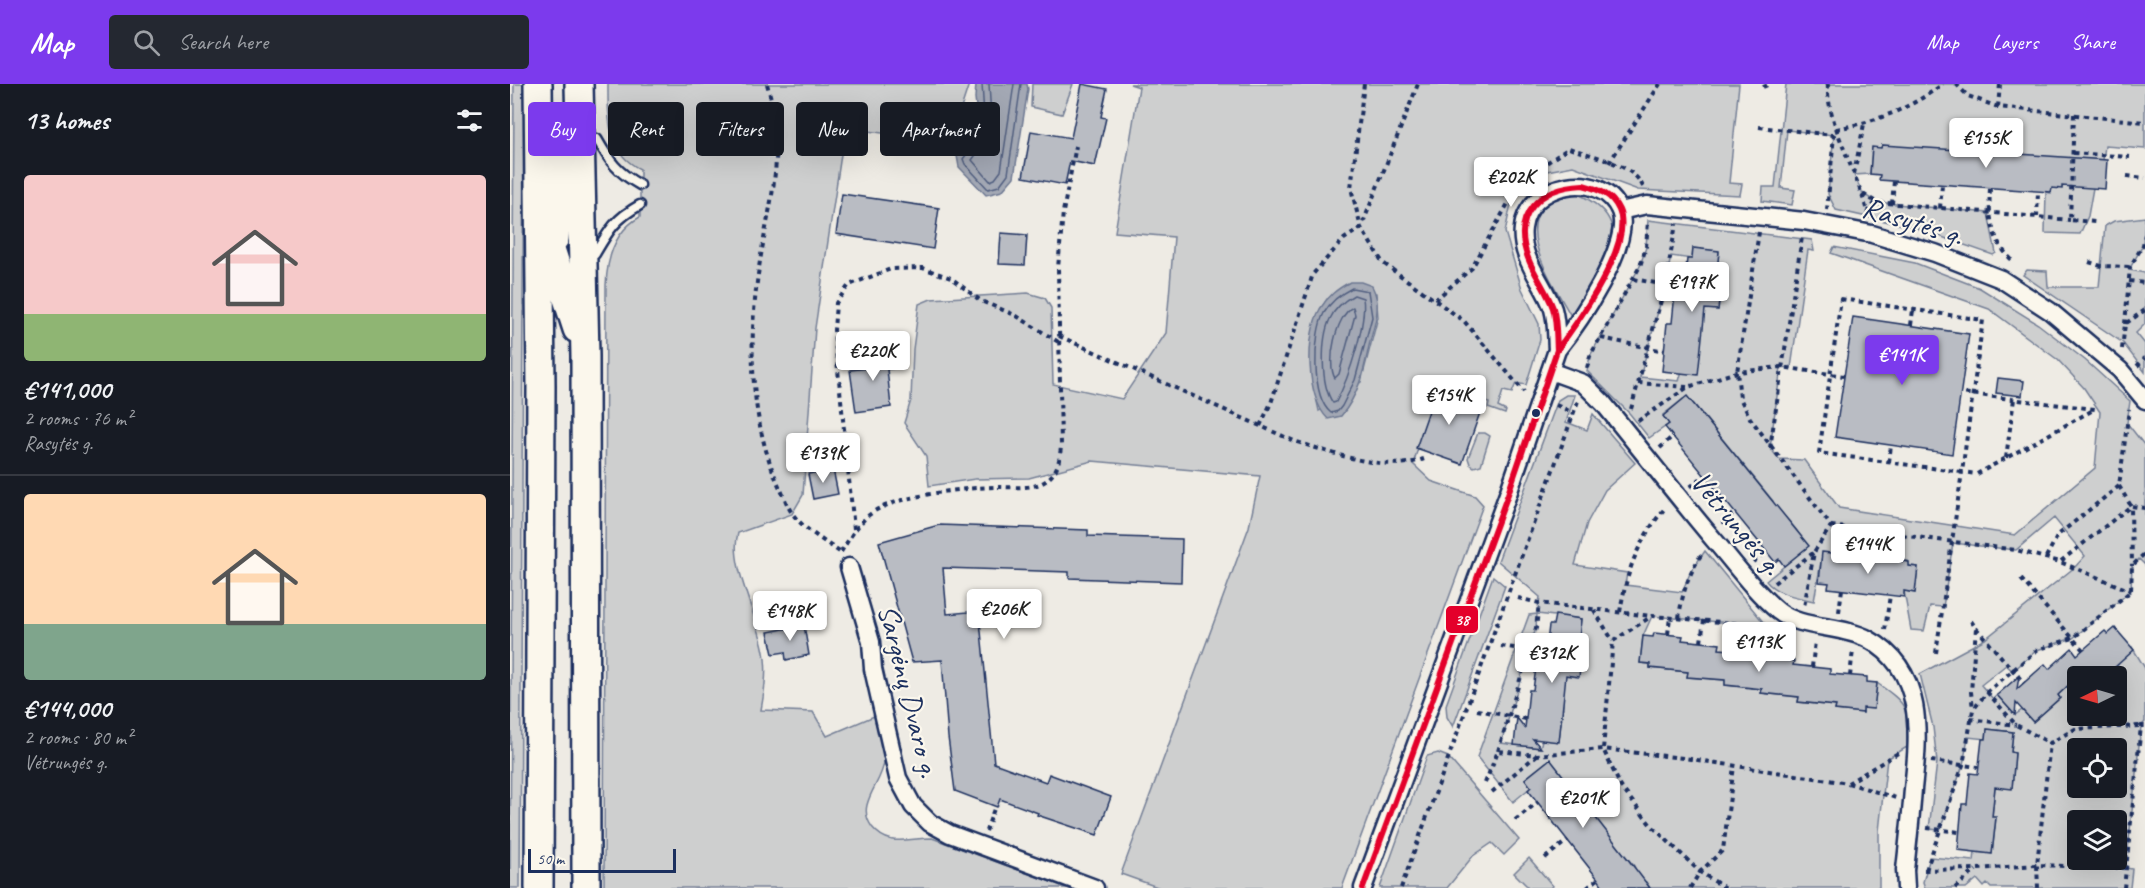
<!DOCTYPE html>
<meta charset="utf-8">
<style>
body{margin:0;font-family:Caveat,sans-serif;background:#242831;color:#f1f3f6;height:100vh;display:flex;flex-direction:column;font-size:22px;white-space:nowrap}
*{box-sizing:border-box;margin:0}
p{font-size:20px;color:#9ea1a6}
.icon{flex:none;width:33px;height:33px;fill:none;stroke:currentColor;stroke-width:2;stroke-linecap:round;stroke-linejoin:round}
.map{position:relative;flex:1;overflow:hidden}
.panel{display:flex;flex-direction:column;background:#171b24;width:510px}
.panel>*{flex:none}
.hud{position:absolute;left:18px;top:18px;width:570px;height:54px;display:flex;gap:12px}
.needle{width:39px;rotate:265deg}
.fabs{position:absolute;left:1557px;top:582px;display:grid;gap:12px}
.fabs a{display:grid;place-items:center;width:60px;height:60px;border-radius:6px;background:#171b24;box-shadow:0 6px 24px #0002;font-size:30px}
.scale{position:absolute;left:18px;bottom:15px;width:148px;box-sizing:border-box;padding-left:6px;border:3px solid #1b2f5e;border-top:0;font-size:16px;line-height:21px;white-space:nowrap;color:#1b2f5e;-webkit-text-stroke:4px #fbf7ec;paint-order:stroke}
.price{position:absolute;translate:-50% -51px;padding:0 14px;border-radius:6px;background:#fff;color:#222;font-size:20px;line-height:39px;filter:drop-shadow(0 2px 3px #0008)}
.price::after{content:'';position:absolute;left:50%;top:36px;width:18px;height:14px;margin-left:-9px;background:inherit;clip-path:polygon(0 0,100% 0,50% 100%)}
.price.active{background:#7c3aed;color:#fff}
ul{padding:0;list-style:none}
li{display:grid;align-content:center;gap:12px;height:318px;padding:0 24px}
li+li{border-top:2px solid #363941}
li span{display:grid;place-items:center;height:186px;border-radius:6px;color:#555}
li>.icon{margin-inline-start:auto}
span .icon{width:108px;height:108px;fill:#fffc;stroke-width:1}
li b{font-size:26px}
h2{display:flex;justify-content:space-between;align-items:center;height:72px;padding:0 24px;font-size:26px}
.tag{padding:0 21px;border-radius:6px;background:#171b24;box-shadow:0 6px 24px #0002;font-size:21px;line-height:54px}
.tag.active{background:#7c3aed;color:#fff}
header{display:flex;align-items:center;gap:36px;box-sizing:border-box;height:84px;padding:0 30px;background:#7c3aed;color:#fff}
header strong{font-size:28px}
nav{display:flex;gap:33px;margin-inline-start:auto;font-size:21px}
.search{width:420px;height:54px;background:#242831;display:flex;align-items:center;gap:15px;box-sizing:border-box;padding:0 21px;border-radius:6px;color:#9ea1a6;font-size:22px}
main{display:flex;flex:1;min-height:0}
.map>svg:first-child{display:block}
.green{fill:#cecfcf;stroke:#747f96;stroke-width:1.5;fill-rule:evenodd}
.water{fill:#a3a8b4;stroke:#6d7892;stroke-width:1.5}
.lines{fill:none;stroke-linecap:round;stroke-linejoin:round}
.shore{stroke:#515f80;stroke-width:1.5}
.building{fill:#b9bcc3;stroke:#1b2f5e;stroke-width:1.5}
.service-casing{stroke:#1b2f5e;stroke-width:13}
.minor-casing{stroke:#1b2f5e;stroke-width:21}
.trunk-casing{stroke:#1b2f5e;stroke-width:32}
.path{stroke:#1b2f5e;stroke-width:4;stroke-dasharray:4.5 4.5;stroke-linecap:butt}
.service{stroke:#fbf7ec;stroke-width:8}
.minor{stroke:#fbf7ec;stroke-width:16}
.trunk{stroke:#fbf7ec;stroke-width:27}
.bus-1-casing{stroke:#fbf7ec;stroke-width:10}
.bus-1{stroke:#e4002b;stroke-width:6}
.bus-dot{fill:#1b2f5e;stroke:#fbf7ec;stroke-width:2}
.labels{text-anchor:middle;stroke-width:4.5;stroke-linejoin:round;paint-order:stroke}
.street-label{font-size:30px;fill:#1b2f5e;stroke:#fbf7ec}
.line-badge{stroke:#fbf7ec;stroke-width:2}
.badge-label{font-size:16px;text-anchor:middle;font-weight:bold;fill:#fff}
</style>
<header>
<strong>Map</strong>
<div class="search"><svg class="icon" aria-label="search" viewBox="0 0 24 24"><circle cx="10" cy="10" r="6"/><path d="M15 15l6 6"/></svg>Search here</div>
<nav><a>Map</a><a>Layers</a><a>Share</a></nav>
</header>
<main>
<section class="panel">
<h2>13 homes<svg class="icon" aria-label="filters" viewBox="0 0 24 24"><path d="M4 7h16M4 17h16"/><circle cx="9" cy="7" r="2"/><circle cx="15" cy="17" r="2"/></svg></h2>
<ul>
<li><span style="background:linear-gradient(#f6c9c9 75%,#8fb573 0)"><svg class="icon" aria-label="home" viewBox="0 0 24 24"><path d="M3 11l9-7 9 7M6 9v11h12V9"/></svg></span><div><b>€141,000</b><p>2 rooms · 76 m²</p><p>Rasytės g.</p></div></li>
<li><span style="background:linear-gradient(#ffd9b3 70%,#7fa58c 0)"><svg class="icon" aria-label="home" viewBox="0 0 24 24"><path d="M3 11l9-7 9 7M6 9v11h12V9"/></svg></span><div><b>€144,000</b><p>2 rooms · 80 m²</p><p>Vėtrungės g.</p></div></li>
</ul>
</section>
<div class="map">
<svg width="1635" height="804" viewBox="0 0 1635 804">
<rect width="100%" height="100%" fill="#eeebe4"/>
<filter id="ink" filterUnits="userSpaceOnUse"><feTurbulence type="fractalNoise" baseFrequency=".0167" numOctaves="2"/><feDisplacementMap in="SourceGraphic" scale="12" xChannelSelector="R" yChannelSelector="G"/><feConvolveMatrix kernelMatrix="1 2 1 2 8 2 1 2 1" color-interpolation-filters="sRGB"/></filter>
<g filter="url(#ink)">
<!-- green -->
<g class="green">
<path d="M4 0H14L10 804H0Z"/>
<path d="M98 0H459L440 58 335 44 305 244 293 411 282 430 228 449C218 482 252 538 255 575 257 592 254 609 251 626L303 628 317 652 364 632C367 646 375 664 374 678 372 694 361 705 357 721 355 729 357 736 362 743 379 764 397 754 422 754L557 804H94L96 201C97 175 104 147 130 133V85C96 68 98 33 98 0Z"/>
<path d="M522 0H563L552 30 521 23Z"/>
<path d="M620 0H1229L1219 99 1232 100 1230 111 1128 106 1063 82 1037 87 1013 102 1002 115 995 148 1012 205 1029 240 1030 256 1016 301 1006 299 1002 309 993 307 988 323 996 327 995 330 978 324 979 319 927 305 903 380 921 397 965 412 973 421 832 804H650L611 790 739 443 750 392 582 377 519 394 465 395 419 402 416 372 394 339 401 316 403 265 409 220 421 215 518 209 535 214 541 224 543 300 612 315 656 249 664 153 605 148 629 3ZM866 209 868 233 851 298 809 327C800 289 794 249 817 215Z"/>
<path d="M1276 0H1635V65L1595 62 1593 76 1571 75 1583 104 1578 132 1570 150 1535 149 1536 108 1541 109 1542 104H1552L1554 79 1372 61 1371 64H1362L1360 90 1344 91 1353 110 1366 118 1478 129 1486 169 1483 171 1406 144 1326 126 1318 110 1324 51 1277 46 1271 104 1285 106 1282 121 1252 117 1253 103H1265Z"/>
<path d="M1068 110C1081 116 1096 125 1101 140 1109 162 1073 214 1061 232 1045 202 998 138 1045 114 1051 111 1061 111 1068 110Z"/>
<path d="M1635 133 1633 161 1619 186 1635 189V240L1626 249 1635 260V288L1613 259 1513 191 1517 186 1537 187 1538 203H1589L1595 142 1604 137Z"/>
<path d="M1138 136 1302 156 1304 167 1298 166 1281 284 1271 283 1260 364 1269 375 1294 376 1329 424 1505 451 1585 384 1590 328 1574 304 1548 276 1479 225 1321 169 1324 163 1405 179 1470 204 1528 240 1575 276 1620 317 1617 339 1635 362V481L1629 475 1622 482 1621 507 1563 554 1527 566 1503 587 1496 581 1471 601 1483 615 1487 611 1505 631 1512 626 1523 638 1550 614 1548 611 1567 594 1568 632H1606V592H1595L1608 581 1606 578 1622 563 1635 584V638L1631 642 1616 784 1622 785 1620 804H1481L1477 800 1474 803 1467 795 1456 804H1415L1413 798 1420 773 1464 777 1465 768 1482 770 1486 734 1482 733 1485 703 1502 704 1505 669 1501 668 1503 648 1477 645 1476 655 1458 653 1453 681 1430 746 1419 745 1427 678 1423 643 1410 590 1475 555 1565 483 1575 472 1544 434 1506 466 1443 459 1433 523 1420 522 1414 547 1401 546 1394 507 1405 508 1408 483 1399 482 1398 477 1371 474 1370 479 1350 472 1322 469 1321 473 1312 472 1304 517C1288 513 1267 511 1256 497L1295 465C1291 446 1275 433 1260 421L1263 417 1184 320 1173 315 1153 331 1159 340 1139 354 1120 330 1077 287 1080 272 1130 182 1136 163ZM1183 164 1209 168 1207 188 1212 189 1208 226 1191 224 1169 297 1130 293 1155 202 1161 172 1182 175ZM1568 664H1606V704H1568ZM1568 736H1606V776H1568Z"/>
<path d="M1056 311H1065L1056 338 1077 346 1083 330 1125 379 1095 406 1077 439 1065 481 1117 489 1115 501 1172 508 1181 487 1195 467 1254 539 1244 541 1142 532 1133 552 1130 579 1140 580V584L1178 588 1177 593 1215 596V601L1252 605 1251 609 1289 613 1288 618 1326 622 1325 626 1353 629V624L1364 625 1367 599C1401 623 1396 622 1397 663L1377 675 1369 747V804H1140L1136 798 1132 801 1124 782 1036 678 1015 695 1021 703 1003 718 967 673 1019 531 1027 530 1030 513 988 477 1048 316ZM1027 530 1071 535 1069 555 1073 556 1068 593 1052 591 1053 621 1049 657 1032 656 1030 664 991 659 1026 544Z"/>
<path d="M968 349H975L980 352 971 381 964 383 960 380 958 374Z"/>
<path d="M983 492 995 502 943 643 937 633 936 621Z"/>
<path d="M928 669 938 673 1009 756 994 771 982 759 963 772 937 804H870L917 672Z"/>
<path d="M1019 774 1043 802 1041 804H1019L1004 789Z"/>
</g>
<!-- water -->
<g class="water">
<path d="M466 0H517L518 5 504 93 492 107 476 111 449 83 447 72 469 46 465 14Z"/>
<path d="M840 198H851L862 202C873 223 864 240 859 262 854 287 848 312 831 332L818 335C796 314 795 251 810 225 818 212 827 205 840 198Z"/>
</g>
<g class="lines">
<!-- shore -->
<g class="shore">
<path d="M472 0 475 47 453 75 455 80 478 105 489 102 498 90 511 0"/>
<path d="M479 0 482 49 462 76 480 97 485 95 491 87 504 0"/>
<path d="M842 204 858 207 862 233 845 296 832 322 828 327 821 329C801 313 803 250 814 229 821 217 830 210 842 204Z"/>
<path d="M844 211 853 214C857 239 839 294 826 318L823 319C810 301 811 254 820 235 825 224 833 217 844 211Z"/>
<path d="M843 223 845 231 829 290 825 294C816 280 826 231 843 223Z"/>
</g>
</g>
<!-- building -->
<g class="building">
<path d="M572 0 597 5 591 33 596 34 585 82 560 77 555 101 513 93 521 47 561 54Z"/>
<path d="M1372 61 1597 76 1595 105 1552 102V105L1542 104 1541 108 1369 96 1370 91 1360 90 1362 63 1371 64Z"/>
<path d="M332 110 429 124 423 165 326 150Z"/>
<path d="M491 149 517 151 515 181 489 180Z"/>
<path d="M1183 164 1209 167 1207 188H1212L1208 226 1195 225 1188 291 1152 287 1157 239H1162L1165 209 1173 210 1177 175H1182Z"/>
<path d="M1343 233 1459 250 1442 370 1325 353Z"/>
<path d="M383 267 386 284 377 285 381 323 346 328 340 286 358 284 356 270Z"/>
<path d="M1488 294 1514 297 1512 312 1486 309Z"/>
<path d="M927 304 973 320 952 380 906 364Z"/>
<path d="M1177 312 1299 462 1274 482 1269 475 1265 478 1155 343 1159 340 1153 332Z"/>
<path d="M323 385 328 410 303 415 298 390Z"/>
<path d="M429 441 578 446V452L672 455 671 498 559 494V488L433 484 437 530 469 527 484 679 536 698 539 690 601 713 587 751 527 731 528 729 490 715 487 723 445 707 438 653 432 576 402 578 369 458Z"/>
<path d="M1312 468 1399 478V482L1408 483 1405 509 1394 507V513L1318 504 1319 499 1309 498Z"/>
<path d="M1045 531 1071 535 1069 555 1073 556 1069 593 1056 591 1049 658 1023 655 1031 664 1004 661 1007 634 1015 644 1019 606H1023L1027 576 1035 577 1039 541H1043Z"/>
<path d="M294 541 299 571 276 576 275 568 263 570 258 548Z"/>
<path d="M1605 544 1624 566 1595 592H1568L1548 611 1550 614 1523 638 1506 619 1505 631 1487 611 1509 592 1507 605 1535 580 1539 585 1562 564 1567 571 1595 547 1598 550Z"/>
<path d="M1144 549 1173 552 1172 556 1210 560 1209 565 1247 568V573L1284 577 1283 581 1320 585V590L1357 593V598L1367 599 1364 625 1353 624V629L1325 626 1326 622 1288 618 1289 613 1251 609 1252 605 1215 601V596L1177 593 1178 588 1140 584V580L1130 579 1133 552 1143 553Z"/>
<path d="M1477 645 1503 648 1501 668 1505 669 1502 705 1485 703 1482 733H1486L1482 770 1448 766 1452 720H1457L1460 689 1468 690 1472 655H1476Z"/>
<path d="M1040 675 1124 783 1140 804H1094L1088 795 1018 706 1021 703 1015 695Z"/>
</g>
<g class="lines">
<!-- service casing -->
<g class="service-casing">
<g id="service">
<path d="M87 55C100 78 107 88 130 101"/>
<path d="M85 170C99 146 105 135 130 121"/>
</g>
</g>
<!-- minor casing -->
<g class="minor-casing">
<g id="minor">
<path d="M1110 127 1137 121 1294 137 1362 150 1425 169 1491 195 1540 227 1610 286 1635 316"/>
<path d="M1040 287 1073 299 1093 319C1130 364 1166 411 1204 456 1225 480 1243 506 1268 527 1290 545 1332 541 1358 555 1415 586 1409 650 1403 705 1401 732 1398 759 1395 786L1396 804"/>
<path d="M339 483 361 558 363 585 388 694 403 722 420 739 440 750 585 804"/>
<path d="M853 804 998 410 1047 266C1046 252 1047 239 1043 225 1034 199 1009 174 1013 144 1018 98 1092 84 1110 127 1123 160 1067 241 1047 266"/>
</g>
</g>
<!-- trunk casing -->
<g class="trunk-casing">
<g id="trunk">
<path d="M28 0 31 302 29 804"/>
<path d="M69 0 75 272 76 804"/>
<path d="M45 154 55 46"/>
<path d="M38 156 67 245"/>
</g>
</g>
<!-- path -->
<g class="path">
<path d="M257 0C276 63 262 109 251 171 238 248 237 332 270 404 274 412 277 422 282 429 293 445 316 458 331 469"/>
<path d="M854 0 841 104 851 144 873 179 954 237 1014 308"/>
<path d="M1318 0C1315 36 1350 93 1358 132"/>
<path d="M1446 0 1458 12 1488 23 1635 38"/>
<path d="M1253 3 1260 0"/>
<path d="M1488 23 1490 0"/>
<path d="M1564 30 1560 136 1585 138"/>
<path d="M1249 43 1324 51"/>
<path d="M1563 69 1620 73"/>
<path d="M1099 79 1150 0"/>
<path d="M1344 90 1354 40"/>
<path d="M1617 92 1635 94"/>
<path d="M1480 105C1478 132 1482 158 1503 177"/>
<path d="M1353 110 1366 118 1560 136"/>
<path d="M1382 120 1384 97"/>
<path d="M1430 124 1432 101"/>
<path d="M1317 126 1324 51 1327 45C1370 36 1397 26 1433 0"/>
<path d="M1357 129 1366 118"/>
<path d="M1527 133 1528 108"/>
<path d="M1249 148 1227 288 1230 314 1240 334 1321 442 1304 468 1294 523"/>
<path d="M1579 178 1591 182 1619 183"/>
<path d="M1123 195 1174 204"/>
<path d="M1619 197 1635 199"/>
<path d="M1331 215 1473 236 1452 388 1309 369Z"/>
<path d="M925 216 962 184 1005 107 1026 86 1059 64C1081 72 1127 80 1134 106"/>
<path d="M1615 240 1620 183 1633 161 1635 150"/>
<path d="M1401 241 1403 226"/>
<path d="M549 252 784 357C823 369 874 389 914 375"/>
<path d="M1091 254 1154 267"/>
<path d="M1612 265 1615 240 1635 226"/>
<path d="M1627 282 1635 274"/>
<path d="M1077 284 1080 272 1130 182 1136 163 1138 137"/>
<path d="M1128 299 1177 303"/>
<path d="M1046 321 1064 329"/>
<path d="M1121 325 1155 202 1166 140"/>
<path d="M1128 337 1178 303 1227 288 1271 283 1334 292"/>
<path d="M750 342 761 319 803 190 834 155 851 144 908 0"/>
<path d="M1150 364 1163 352"/>
<path d="M1260 364 1292 153"/>
<path d="M1496 374 1504 315"/>
<path d="M1379 378 1381 361"/>
<path d="M1609 402 1621 422 1622 482"/>
<path d="M1180 403 1195 391"/>
<path d="M1212 439 1225 428"/>
<path d="M1321 442 1506 466 1550 478 1621 507"/>
<path d="M344 445 324 246 326 219 339 201 381 185 413 184 441 194 471 217 505 231 550 259"/>
<path d="M331 468C339 455 347 441 359 431 381 412 459 403 489 403 504 403 526 406 538 395 548 387 550 374 551 362L548 184 553 128 566 62"/>
<path d="M1536 473 1548 451 1609 402 1619 325"/>
<path d="M1551 477 1621 422 1635 424"/>
<path d="M1243 478 1256 467"/>
<path d="M1511 495 1573 566"/>
<path d="M1264 499 1303 469"/>
<path d="M1008 514 1029 519 1141 532"/>
<path d="M1084 526 1103 557"/>
<path d="M1110 528C1117 486 1128 456 1156 423"/>
<path d="M1329 528 1332 505"/>
<path d="M1169 534C1172 509 1179 489 1193 468"/>
<path d="M1461 537 1466 544 1461 608 1463 625"/>
<path d="M1466 544 1514 599"/>
<path d="M1375 546 1380 511"/>
<path d="M1158 550 1160 533"/>
<path d="M1191 558 1194 536"/>
<path d="M991 562 1036 569"/>
<path d="M1228 567 1231 540"/>
<path d="M1426 569 1452 388 1467 390 1585 325 1451 309"/>
<path d="M1265 575 1268 548"/>
<path d="M1302 583 1305 557"/>
<path d="M1340 592 1343 566"/>
<path d="M1477 608 1506 641 1540 659"/>
<path d="M967 626 1016 635"/>
<path d="M1460 635 1506 641"/>
<path d="M988 667 1026 544 1029 519"/>
<path d="M1421 677 1468 683"/>
<path d="M975 699 988 667 1027 671 1093 665 1174 674 1338 699 1388 669"/>
<path d="M1338 699 1386 714"/>
<path d="M982 708 1027 671"/>
<path d="M1005 736 1028 718"/>
<path d="M1417 744 1449 748"/>
<path d="M476 747 485 722"/>
<path d="M1035 774 1058 756"/>
<path d="M1414 786 1467 785 1527 781 1616 784"/>
<path d="M1416 786 1453 681 1463 626 1477 608 1527 566 1563 554 1621 507 1622 482 1635 469"/>
<path d="M891 804 1068 317"/>
<path d="M1077 804 1088 795"/>
<path d="M1180 804 1190 788 1213 766 1224 682"/>
<path d="M1215 804 1190 788 1140 740 1111 703 1093 665 1103 557 1142 532 1244 541 1255 539"/>
<path d="M1445 804 1466 786"/>
<path d="M1528 804 1527 781 1540 659 1565 645 1631 642"/>
<path d="M1614 804 1631 642H1635"/>
</g>
<!-- service -->
<use href="#service" class="service"/>
<!-- minor -->
<use href="#minor" class="minor"/>
<!-- trunk -->
<use href="#trunk" class="trunk"/>
<!-- bus-1 casing -->
<g class="bus-1-casing">
<g id="bus-1">
<path d="M1073 101C1088 105 1102 110 1109 126 1124 160 1067 239 1047 266 1046 252 1047 238 1043 224 1037 207 1025 192 1018 174 1001 130 1030 103 1073 101Z"/>
<path d="M853 804 998 410 1047 266"/>
</g>
</g>
<!-- bus-1 -->
<use href="#bus-1" class="bus-1"/>
</g>
</g>
<!-- markers -->
<circle class="bus-dot" cx="1026" cy="329" r="5"/>
<g class="labels">
<!-- street labels -->
<g class="street-label">
<text transform="translate(1403 137) rotate(17)" y="10">Rasytės g.</text>
<text transform="translate(1227 439) rotate(50)" y="10">Vėtrungės g.</text>
<text transform="translate(399 607) rotate(76)" y="10">Sargėnų Dvaro g.</text>
</g>
</g>
<rect class="line-badge" x="935" y="521" width="34" height="29" rx="6" fill="#e4002b"/>
<g class="badge-label">
<text x="952" y="541">38</text>
</g>
</svg>
<div class="fabs">
<a><svg class="needle" viewBox="-14 -14 28 28"><path d="M0-13l5 13h-10z" fill="#e53935"/><path d="M0 13l5-13h-10z" fill="#9ea1a6"/></svg></a>
<a><svg class="icon" aria-label="locate" viewBox="0 0 24 24"><circle cx="12" cy="12" r="6"/><path d="M12 2v4M12 18v4M2 12h4M18 12h4"/></svg></a>
<a><svg class="icon" aria-label="layers" viewBox="0 0 24 24"><path d="M12 4l9 5-9 5-9-5zM3 14l9 5 9-5"/></svg></a>
</div>
<div class="scale">50 m</div>
<b class="price" style="left:1476px;top:85px">€155K</b>
<b class="price" style="left:1001px;top:124px">€202K</b>
<b class="price" style="left:1182px;top:229px">€197K</b>
<b class="price" style="left:363px;top:298px">€220K</b>
<b class="price active" style="left:1392px;top:302px">€141K</b>
<b class="price" style="left:939px;top:342px">€154K</b>
<b class="price" style="left:313px;top:400px">€139K</b>
<b class="price" style="left:1358px;top:491px">€144K</b>
<b class="price" style="left:494px;top:556px">€206K</b>
<b class="price" style="left:280px;top:558px">€148K</b>
<b class="price" style="left:1249px;top:589px">€113K</b>
<b class="price" style="left:1042px;top:600px">€312K</b>
<b class="price" style="left:1073px;top:745px">€201K</b>
<div class="hud">
<a class="tag active">Buy</a>
<a class="tag">Rent</a>
<a class="tag">Filters</a>
<a class="tag">New</a>
<a class="tag">Apartment</a>
</div>
</div>
</main>
